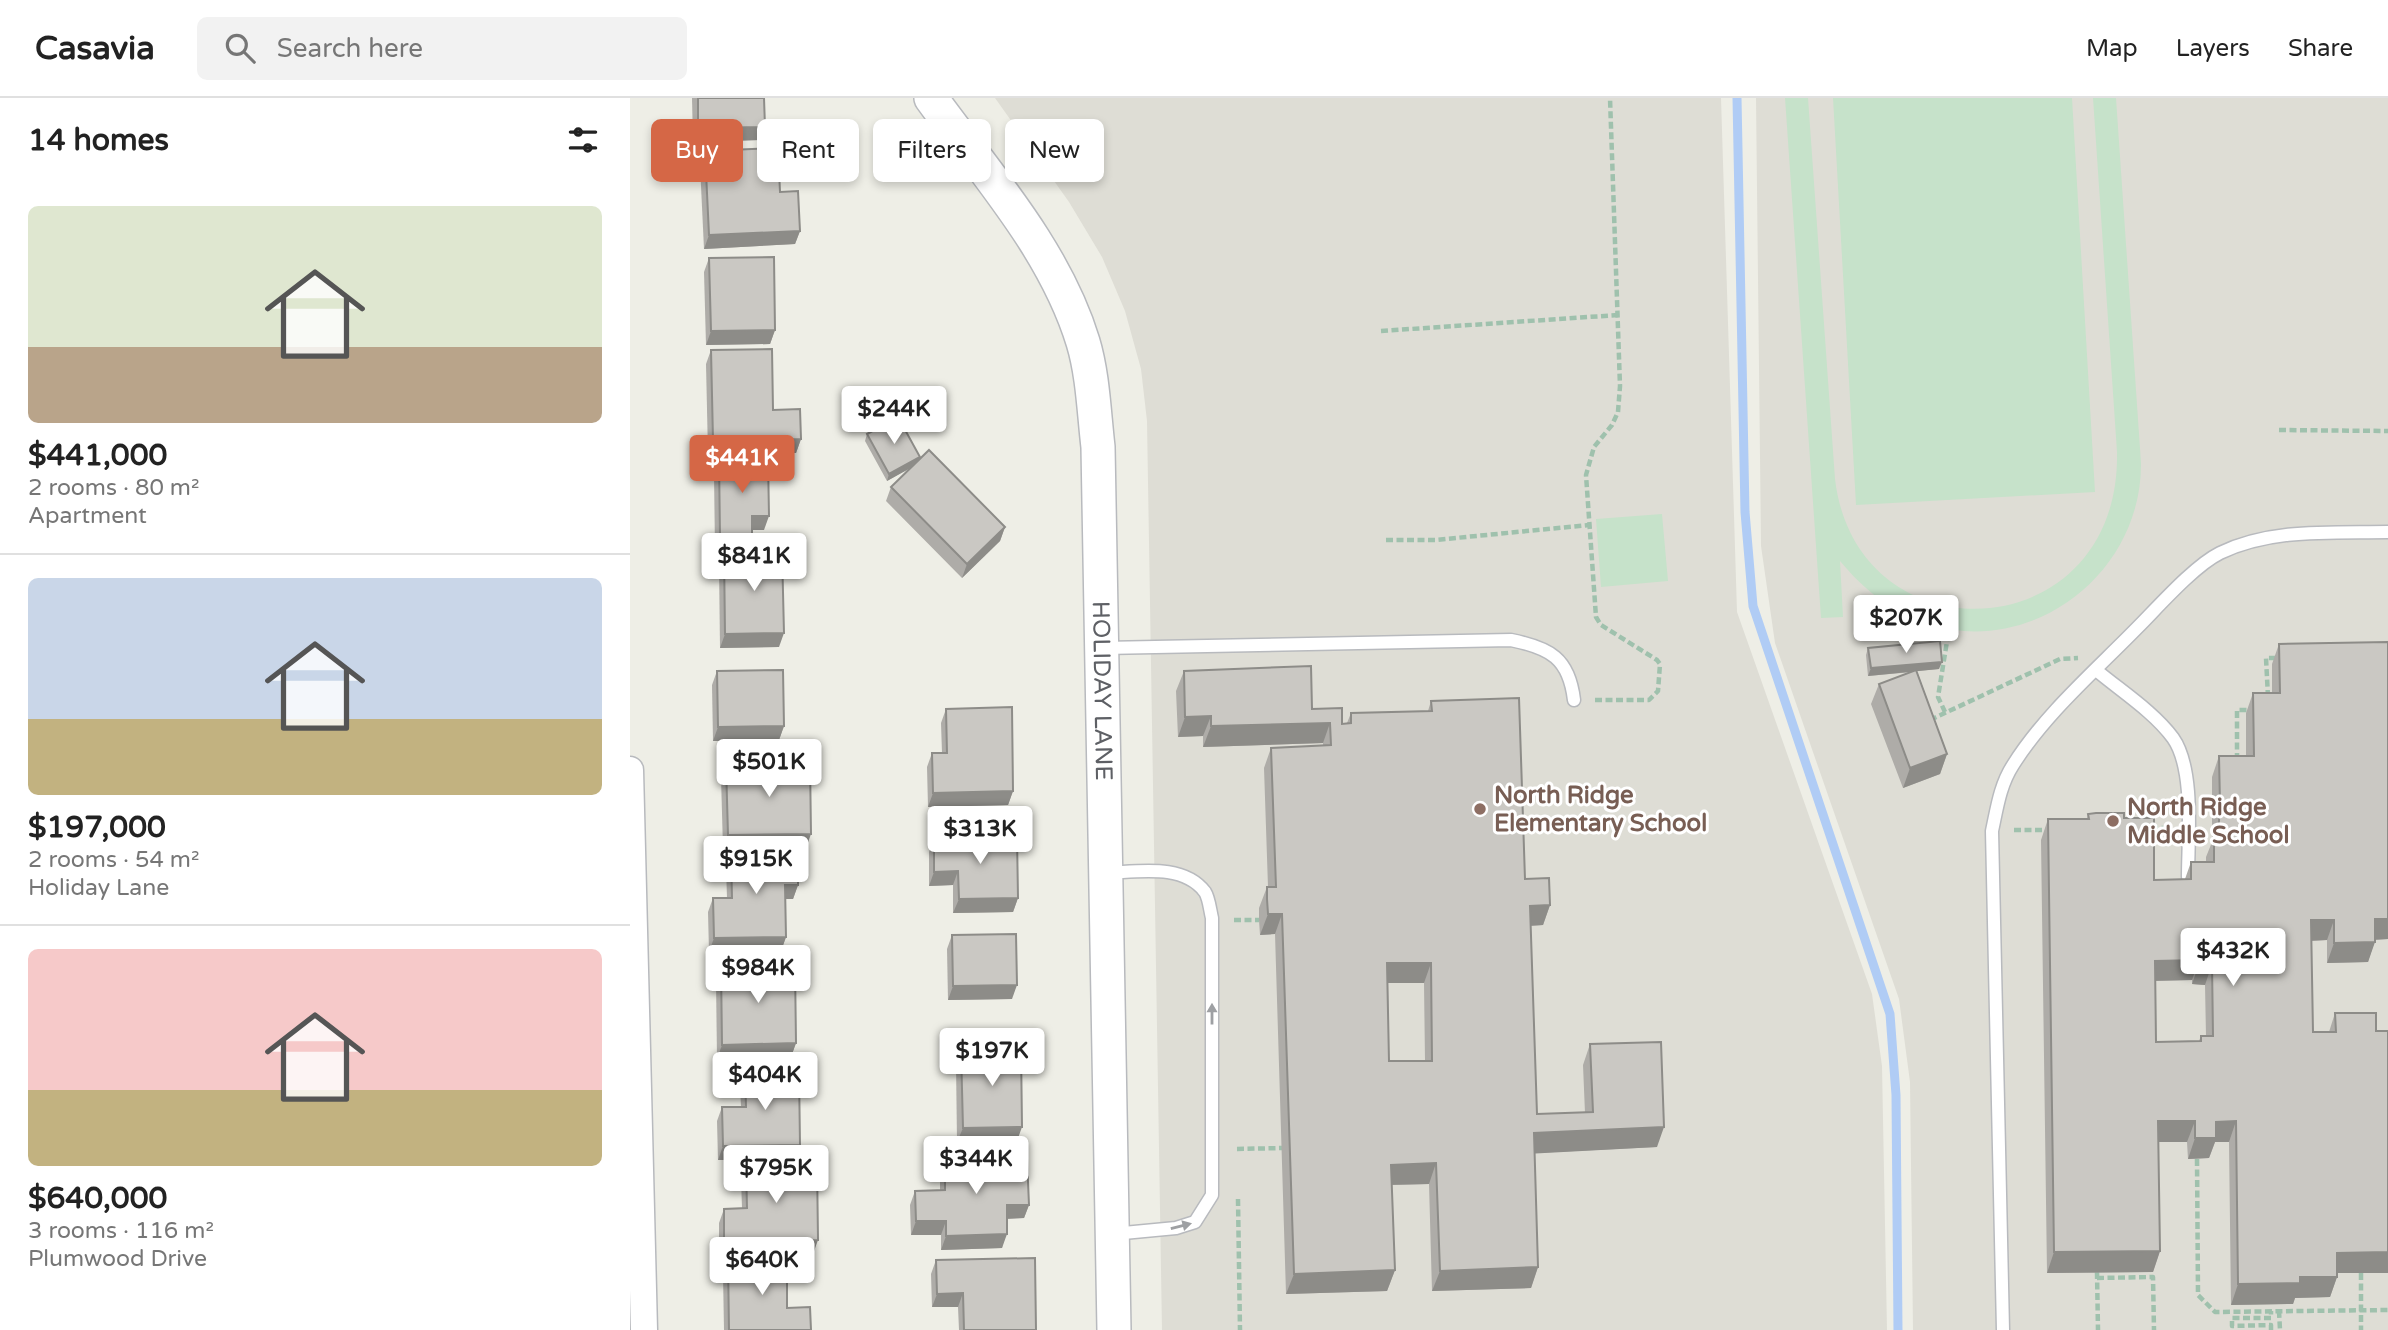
<!DOCTYPE html>
<meta charset="utf-8">
<style>
body{margin:0;font-family:"Varela Round",sans-serif;background:#f2f2f2;color:#222;height:100vh;display:flex;flex-direction:column;font-size:26px;white-space:nowrap}
*{box-sizing:border-box;margin:0}
p{font-size:23px;color:#767676}
.icon{flex:none;width:38px;height:38px;fill:none;stroke:currentColor;stroke-width:2;stroke-linecap:round;stroke-linejoin:round}
.map{position:relative;flex:1;overflow:hidden}
.drawer{display:flex;flex-direction:column;background:#fff;width:630px}
.drawer>*{flex:none}
.guide{position:absolute;left:21px;top:21px;width:665px;height:63px;display:flex;gap:14px}
.price{position:absolute;translate:-50% -60px;padding:0 16px;border-radius:7px;background:#fff;color:#222;font-size:23px;line-height:46px;filter:drop-shadow(0 2px 4px #0008)}
.price::after{content:'';position:absolute;left:50%;top:42px;width:21px;height:16px;margin-left:-10px;background:inherit;clip-path:polygon(0 0,100% 0,50% 100%)}
.price.selected{background:#d56746;color:#fff}
ul{padding:0;list-style:none}
li{display:grid;align-content:center;gap:14px;height:371px;padding:0 28px}
li+li{border-top:2px solid #e0e0e0}
li span{display:grid;place-items:center;height:217px;border-radius:10px;color:#555}
li>.icon{margin-inline-start:auto}
span .icon{width:126px;height:126px;fill:#fffc;stroke-width:1}
li b{font-size:30px}
h2{display:flex;justify-content:space-between;align-items:center;height:84px;padding:0 28px;font-size:30px}
.pill{padding:0 24px;border-radius:10px;background:#fff;box-shadow:0 4px 10px #0003;font-size:24px;line-height:63px}
.pill.selected{background:#d56746;color:#fff}
header{display:flex;align-items:center;gap:42px;box-sizing:border-box;height:98px;padding:0 35px;background:#fff;border-bottom:2px solid #e0e0e0}
header strong{font-size:33px}
nav{display:flex;gap:38px;margin-inline-start:auto;font-size:24px}
.search{width:490px;height:63px;background:#f2f2f2;display:flex;align-items:center;gap:18px;box-sizing:border-box;padding:0 24px;border-radius:10px;color:#767676;font-size:26px}
main{display:flex;flex:1;min-height:0}
.map>svg:first-child{display:block}
.education{fill:#deddd5}
.park{fill:#c6e2ca}
.lines{fill:none;stroke-linecap:round;stroke-linejoin:round}
.stream{stroke:#b0ccf5;stroke-width:9}
.service-casing{stroke:#b8babe;stroke-width:15}
.minor-casing{stroke:#b8babe;stroke-width:29}
.tertiary-casing{stroke:#b8babe;stroke-width:36}
.path{stroke:#9fc1ad;stroke-width:4.5;stroke-dasharray:7 3.5;stroke-linecap:butt}
.service{stroke:#fff;stroke-width:12}
.minor{stroke:#fff;stroke-width:26}
.tertiary{stroke:#fff;stroke-width:33}
.wall{fill:#aeaca8;fill-rule:evenodd}
.shaded-wall{fill:#8d8c88}
.building{fill:#cac8c3;stroke:#8d8c88;stroke-width:2;fill-rule:evenodd}
.oneway{fill:#9ea0a3}
.education-dot{fill:#8d6e63;stroke:#fff;stroke-width:2.5}
.labels{text-anchor:middle;stroke-width:6;stroke-linejoin:round;paint-order:stroke}
.street-label{font-size:24px;fill:#5e6065;stroke:#fff}
.education-label{font-size:24px;font-weight:bold;fill:#785e54;stroke:#fff;text-anchor:start}
</style>
<header>
<strong>Casavia</strong>
<div class="search"><svg class="icon" aria-label="search" viewBox="0 0 24 24"><circle cx="10" cy="10" r="6"/><path d="M15 15l6 6"/></svg>Search here</div>
<nav><a>Map</a><a>Layers</a><a>Share</a></nav>
</header>
<main>
<section class="drawer">
<h2>14 homes<svg class="icon" aria-label="filters" viewBox="0 0 24 24"><path d="M4 7h16M4 17h16"/><circle cx="9" cy="7" r="2"/><circle cx="15" cy="17" r="2"/></svg></h2>
<ul>
<li><span style="background:linear-gradient(#dfe7d0 65%,#b9a48a 0)"><svg class="icon" aria-label="home" viewBox="0 0 24 24"><path d="M3 11l9-7 9 7M6 9v11h12V9"/></svg></span><div><b>$441,000</b><p>2 rooms · 80 m²</p><p>Apartment</p></div></li>
<li><span style="background:linear-gradient(#c9d6e8 65%,#c2b280 0)"><svg class="icon" aria-label="home" viewBox="0 0 24 24"><path d="M3 11l9-7 9 7M6 9v11h12V9"/></svg></span><div><b>$197,000</b><p>2 rooms · 54 m²</p><p>Holiday Lane</p></div></li>
<li><span style="background:linear-gradient(#f6c9c9 65%,#c2b280 0)"><svg class="icon" aria-label="home" viewBox="0 0 24 24"><path d="M3 11l9-7 9 7M6 9v11h12V9"/></svg></span><div><b>$640,000</b><p>3 rooms · 116 m²</p><p>Plumwood Drive</p></div></li>
</ul>
</section>
<div class="map">
<svg width="1758" height="1232" viewBox="0 0 1758 1232">
<rect width="100%" height="100%" fill="#eeeee6"/>
<!-- education -->
<g class="education">
<path d="M365 0H1091L1107 514 1242 896 1252 968 1257 1232H532L517 323 511 271 495 213 472 159 439 104Z"/>
<path d="M1126 0H1758V1232H1283L1280 984 1269 901 1145 545 1131 448Z"/>
</g>
<!-- park -->
<g class="park">
<path d="M1155 0H1178L1205 381C1227 565 1491 551 1487 354L1463 0H1486L1511 365C1512 473 1406 558 1300 527 1263 515 1234 492 1210 463L1213 519 1191 520Z"/>
<path d="M1203 0H1442L1465 394 1226 407Z"/>
<path d="M1032 416 1038 483 971 489 966 421Z"/>
</g>
<g class="lines">
<!-- stream -->
<path class="stream" d="M1107 0 1115 414 1123 508 1260 916 1266 997 1268 1232"/>
<!-- service casing -->
<g class="service-casing">
<g id="service">
<path d="M473 550 881 542C920 550 939 560 944 602"/>
<path d="M1466 572C1491 593 1524 614 1543 640 1565 671 1558 741 1558 779"/>
<path d="M476 775C508 774 553 765 575 794 579 800 580 812 582 820V1097L565 1124 546 1130 483 1136"/>
<path d="M1373 1232 1362 733C1367 710 1370 687 1383 667 1415 616 1465 573 1508 529 1529 508 1564 468 1590 455 1642 430 1702 435 1758 434"/>
</g>
</g>
<!-- minor casing -->
<g class="minor-casing">
<path id="minor" d="M0 672 14 1232"/>
</g>
<!-- tertiary casing -->
<g class="tertiary-casing">
<g id="tertiary">
<path id="s1" d="M301 0C356 76 425 152 453 244 463 277 464 315 468 349L484 1232"/>
</g>
</g>
<!-- path -->
<g class="path">
<path d="M751 233 988 217"/>
<path d="M1649 332 1758 333"/>
<path d="M756 442H805L959 427"/>
<path d="M1638 599 1636 560H1648"/>
<path d="M965 602H1019L1028 593 1030 566 1027 562 971 527 966 519 956 377 964 349 982 327 988 314 990 288 980 0"/>
<path d="M1315 614 1308 599 1319 531"/>
<path d="M1300 622 1430 561 1448 560"/>
<path d="M1607 662V612H1620"/>
<path d="M1521 730H1540"/>
<path d="M1384 732H1417"/>
<path d="M604 822H629"/>
<path d="M607 1051 652 1050"/>
<path d="M1567 1061 1568 1197 1585 1214 1758 1212"/>
<path d="M608 1101 610 1232"/>
<path d="M1467 1174 1468 1232"/>
<path d="M1731 1175V1232"/>
<path d="M1467 1180 1523 1179 1524 1232"/>
<path d="M1649 1213 1650 1232"/>
<path d="M1641 1232V1227L1602 1228V1220H1641V1213"/>
</g>
<!-- service -->
<use href="#service" class="service"/>
<!-- minor -->
<use href="#minor" class="minor"/>
<!-- tertiary -->
<use href="#tertiary" class="tertiary"/>
</g>
<!-- wall -->
<g class="wall">
<path d="M62 0H134L130 42 63 44Z"/>
<path d="M75 53 150 94 170 133 165 146 74 151 70 67Z"/>
<path d="M79 160 145 232 140 246 76 247 74 174Z"/>
<path d="M81 252 143 312 171 341 166 355 78 356 76 266Z"/>
<path d="M237 336 289 362 375 429 370 443 332 480 256 403 261 389 281 369 257 383 235 343Z"/>
<path d="M89 360 134 432H122V439L117 453H85L84 374Z"/>
<path d="M94 454 149 549 90 550 89 468Z"/>
<path d="M1649 546 1758 841 1745 842 1738 864 1697 865V842L1681 843 1683 934H1699L1705 915 1746 933H1758V1175H1707V1179L1700 1199 1665 1200 1663 1206 1601 1207 1599 1044H1585L1579 1060 1558 1061 1557 1044H1528L1530 1153 1523 1174 1417 1175 1411 742 1418 721H1457L1458 716 1494 720 1524 782 1555 781 1561 764H1576V759L1582 744V679L1589 658H1616V615L1623 595H1642V566ZM1562 882V886L1575 887 1576 938H1571L1569 943 1526 944 1525 883Z"/>
<path d="M1238 550 1309 571 1287 573 1317 656 1310 676 1273 690 1241 606 1249 586 1282 574 1238 578 1236 557Z"/>
<path d="M87 573 154 628 149 642 83 643 82 587Z"/>
<path d="M554 573 682 611 712 626 717 625 721 615 798 613 801 603 895 781 920 807 913 827 901 828 907 1016 955 1015 953 967 960 946 1027 1049 904 1055 908 1169 901 1190 802 1193 799 1086 762 1087 765 1172 757 1193 656 1196 645 836 630 837 629 822V810L637 789H638L634 670 641 650 693 648V645L573 649V638L548 639 546 593ZM758 885H794L795 963H759Z"/>
<path d="M316 611 383 693 378 707 298 709 297 669 302 655H312L311 625Z"/>
<path d="M96 666 176 750 93 751 91 679Z"/>
<path d="M304 740 388 800 383 814 323 815V787L299 788V754Z"/>
<path d="M101 755 168 787 163 801H155L156 839 151 853 79 854 78 814 83 800H97L96 769Z"/>
<path d="M322 837 382 901 318 902 317 851Z"/>
<path d="M91 868 166 945 161 959 87 961 86 882Z"/>
<path d="M331 952 387 1043 327 1044 326 965Z"/>
<path d="M115 973 170 1047 165 1061 88 1062 87 1023 92 1009H111L110 987Z"/>
<path d="M315 1062 399 1107 394 1120 377 1121 372 1150 311 1152V1137H281L280 1107 285 1093 310 1092V1076Z"/>
<path d="M116 1066 183 1156 89 1158V1125L94 1111 112 1110 111 1080Z"/>
<path d="M98 1162 157 1210 181 1232H94L93 1176Z"/>
<path d="M306 1162 406 1232H329L328 1209H302L301 1176Z"/>
</g>
<!-- shaded-wall -->
<g class="shaded-wall">
<path d="M135 29 130 42 63 44 68 30Z"/>
<path d="M170 133 165 146 74 151 79 137Z"/>
<path d="M145 232 140 246 76 247 81 233Z"/>
<path d="M171 341 166 355 78 356 83 342Z"/>
<path d="M290 359 288 366 257 383 259 376Z"/>
<path d="M122 418H139L134 432H117Z"/>
<path d="M375 429 370 443 332 480 337 466Z"/>
<path d="M90 439H122L117 453H85Z"/>
<path d="M154 535 149 549 90 550 95 536Z"/>
<path d="M1312 564 1309 571 1238 578 1241 570Z"/>
<path d="M581 618 573 638 548 639 555 619Z"/>
<path d="M700 625 693 645 573 649 581 628Z"/>
<path d="M154 628 149 642 83 643 88 629Z"/>
<path d="M1317 656 1310 676 1273 690 1280 670Z"/>
<path d="M383 693 378 707 298 709 303 695Z"/>
<path d="M181 736 176 750 93 751 98 737Z"/>
<path d="M328 773 323 787 299 788 304 774Z"/>
<path d="M155 787H168L163 801H150Z"/>
<path d="M388 800 383 814 323 815 329 801Z"/>
<path d="M920 807 913 827 893 828 900 808Z"/>
<path d="M638 816H652L645 836 630 837Z"/>
<path d="M1745 821H1758V841L1737 842Z"/>
<path d="M1681 822H1704L1697 842 1674 843Z"/>
<path d="M156 839 151 853 79 854 84 840Z"/>
<path d="M1745 844 1738 864 1697 865 1704 845Z"/>
<path d="M1569 862 1562 882 1517 883 1525 863Z"/>
<path d="M757 865H801L794 885H750Z"/>
<path d="M1569 866H1582L1575 887 1562 886Z"/>
<path d="M387 887 382 901 318 902 323 888Z"/>
<path d="M166 945 161 959 87 961 92 947Z"/>
<path d="M1528 1023H1565L1557 1044H1521Z"/>
<path d="M1606 1023 1599 1044H1585L1579 1060 1558 1061 1565 1040 1586 1024Z"/>
<path d="M392 1029 387 1043 327 1044 333 1030Z"/>
<path d="M1034 1029 1027 1049 896 1056 904 1035Z"/>
<path d="M170 1047 165 1061 88 1062 93 1048Z"/>
<path d="M806 1065 799 1086 754 1087 761 1067Z"/>
<path d="M377 1107H399L394 1120 371 1121Z"/>
<path d="M286 1123H316L311 1137H281Z"/>
<path d="M377 1136 372 1150 311 1152 316 1138Z"/>
<path d="M188 1142 183 1156 89 1158 94 1144Z"/>
<path d="M1530 1153 1523 1174 1417 1175 1424 1154Z"/>
<path d="M1758 1154V1175H1700L1707 1155Z"/>
<path d="M908 1169 901 1190 802 1193 810 1173Z"/>
<path d="M765 1172 757 1193 656 1196 664 1176Z"/>
<path d="M1670 1179H1707L1700 1199 1665 1200 1663 1206 1601 1207 1608 1186Z"/>
<path d="M333 1195 328 1209H302L307 1196Z"/>
</g>
<!-- building -->
<g class="building">
<path d="M68 0H134L135 29 68 30Z"/>
<path d="M148 50 150 94 168 93 170 133 79 137 75 53Z"/>
<path d="M144 159 145 232 81 233 79 160Z"/>
<path d="M142 251 143 312 170 311 171 341 83 342 81 252Z"/>
<path d="M268 319 290 359 259 376 237 336Z"/>
<path d="M299 352 375 429 337 466 261 389Z"/>
<path d="M89 360H138L139 418H122V439H90Z"/>
<path d="M152 453 154 535 95 536 94 454Z"/>
<path d="M1310 543 1312 564 1241 570 1238 550Z"/>
<path d="M1758 544V821H1745V844L1704 845V822H1681L1683 934H1706L1705 915H1746V933H1758V1154L1707 1155V1179H1670V1185L1608 1186 1606 1023 1586 1024V1040H1565V1023H1528L1530 1153 1424 1154 1418 721H1459L1458 716 1466 715H1494V720H1524V782L1561 781V764H1584V739H1588L1590 706 1589 658H1624L1623 595H1650L1649 546ZM1569 862V866H1582L1583 938H1571V943L1526 944 1525 863Z"/>
<path d="M681 568 682 611 712 610V626L721 625V615L802 613 801 603 889 600 895 781 919 780 920 807 900 808 907 1016 963 1014 960 946 1031 944 1034 1029 904 1035 908 1169 810 1173 806 1065 761 1067 765 1172 664 1176 652 816H638L637 801V789H646L641 650 701 647 700 625 581 628V618L555 619 554 573ZM757 865H801L802 963H759Z"/>
<path d="M153 572 154 628 88 629 87 573Z"/>
<path d="M1286 572 1317 656 1280 670 1249 586Z"/>
<path d="M382 609 383 693 303 695 302 655H317L316 611Z"/>
<path d="M180 664 181 736 98 737 96 666Z"/>
<path d="M387 739 388 800 329 801 328 773 304 774V740Z"/>
<path d="M168 754V787H155L156 839 84 840 83 800H102L101 755Z"/>
<path d="M386 836 387 887 323 888 322 837Z"/>
<path d="M165 867 166 945 92 947 91 868Z"/>
<path d="M391 950 392 1029 333 1030 331 952Z"/>
<path d="M115 973H169L170 1047 93 1048 92 1009H116Z"/>
<path d="M397 1060 399 1107H377V1136L316 1138V1123H286L285 1093 315 1092V1062Z"/>
<path d="M187 1065 188 1142 94 1144V1111L117 1110 116 1066Z"/>
<path d="M405 1160 406 1232H334L333 1195 307 1196 306 1162Z"/>
<path d="M157 1161V1210L180 1209 181 1232H99L98 1162Z"/>
</g>
<!-- one-way arrows -->
<defs><path id="oneway-solid" d="M-6-.8H1V-3.2L6.5 0L1 3.2V.8H-6Z" transform="scale(1.75)"/></defs>
<g class="oneway">
<use href="#oneway-solid" transform="translate(582 916) rotate(-90)"/>
<use href="#oneway-solid" transform="translate(551 1128) rotate(-14)"/>
</g>
<!-- markers -->
<g class="education-dot">
<circle cx="850" cy="711" r="7"/>
<circle cx="1483" cy="723" r="7"/>
</g>
<g class="labels">
<!-- street labels -->
<g class="street-label">
<text dy="8" stroke="none"><textPath href="#s1" startOffset="639">HOLIDAY LANE</textPath></text>
</g>
<!-- education labels -->
<g class="education-label">
<text x="864" y="705">North Ridge<tspan x="864" dy="28">Elementary School</tspan></text>
<text x="1497" y="717">North Ridge<tspan x="1497" dy="28">Middle School</tspan></text>
</g>
</g>
</svg>
<b class="price" style="left:264px;top:348px">$244K</b>
<b class="price selected" style="left:112px;top:397px">$441K</b>
<b class="price" style="left:124px;top:495px">$841K</b>
<b class="price" style="left:1276px;top:557px">$207K</b>
<b class="price" style="left:139px;top:701px">$501K</b>
<b class="price" style="left:350px;top:768px">$313K</b>
<b class="price" style="left:126px;top:798px">$915K</b>
<b class="price" style="left:1603px;top:890px">$432K</b>
<b class="price" style="left:128px;top:907px">$984K</b>
<b class="price" style="left:362px;top:990px">$197K</b>
<b class="price" style="left:135px;top:1014px">$404K</b>
<b class="price" style="left:346px;top:1098px">$344K</b>
<b class="price" style="left:146px;top:1107px">$795K</b>
<b class="price" style="left:132px;top:1199px">$640K</b>
<div class="guide">
<a class="pill selected">Buy</a>
<a class="pill">Rent</a>
<a class="pill">Filters</a>
<a class="pill">New</a>
</div>
</div>
</main>
